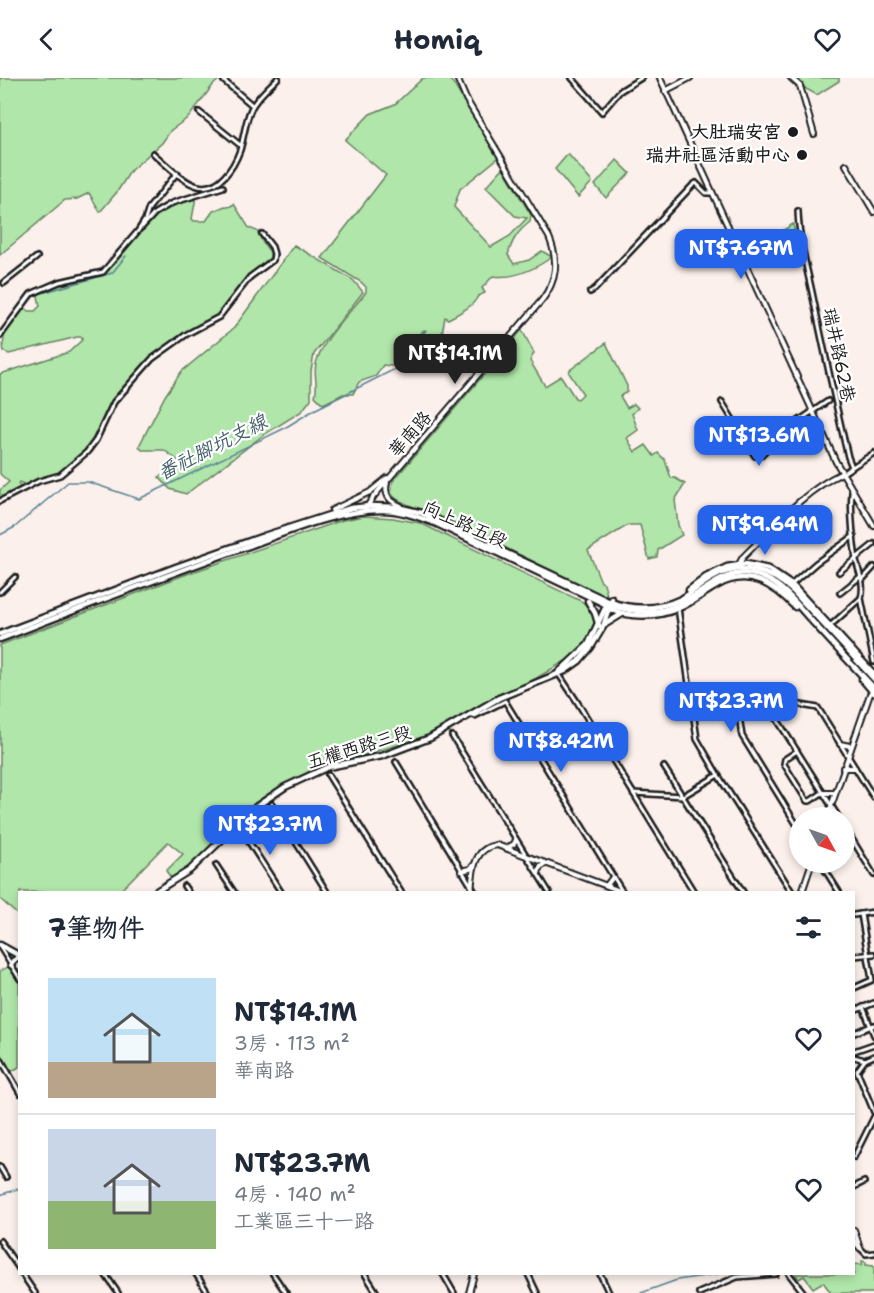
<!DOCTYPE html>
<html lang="zh-TW">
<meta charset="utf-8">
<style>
body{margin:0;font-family:"Shantell Sans","LXGW WenKai TC",sans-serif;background:#f2f2f3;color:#1f2937;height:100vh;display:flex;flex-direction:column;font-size:22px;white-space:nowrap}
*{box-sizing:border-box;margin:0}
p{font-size:20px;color:#747a83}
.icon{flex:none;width:33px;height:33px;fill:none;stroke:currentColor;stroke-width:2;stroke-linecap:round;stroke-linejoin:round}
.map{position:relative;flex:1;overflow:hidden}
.sheet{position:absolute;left:18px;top:813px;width:837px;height:384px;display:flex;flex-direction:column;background:#fff;border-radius:0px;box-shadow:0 3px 9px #0003}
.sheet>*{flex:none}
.needle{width:39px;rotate:130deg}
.buttons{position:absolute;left:789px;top:729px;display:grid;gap:12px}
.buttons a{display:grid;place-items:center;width:66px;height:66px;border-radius:50%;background:#fff;box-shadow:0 3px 9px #0003;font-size:30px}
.price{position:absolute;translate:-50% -51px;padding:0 14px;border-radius:12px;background:#2563eb;color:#fff;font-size:20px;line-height:39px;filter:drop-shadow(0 2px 3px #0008)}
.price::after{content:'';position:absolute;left:50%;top:36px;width:18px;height:14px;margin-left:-9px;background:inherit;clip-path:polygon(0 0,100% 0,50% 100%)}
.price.on{background:#222;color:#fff}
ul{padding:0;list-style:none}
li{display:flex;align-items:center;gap:18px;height:150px;padding:0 30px}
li+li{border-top:2px solid #e0e1e3}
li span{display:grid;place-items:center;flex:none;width:168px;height:120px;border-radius:0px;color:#555}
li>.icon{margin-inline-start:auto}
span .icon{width:72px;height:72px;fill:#fffc;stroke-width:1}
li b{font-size:26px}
h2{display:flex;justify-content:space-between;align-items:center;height:72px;padding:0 30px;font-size:26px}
header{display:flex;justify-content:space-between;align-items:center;height:78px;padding:0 30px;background:#fff;font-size:27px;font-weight:700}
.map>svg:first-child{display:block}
.green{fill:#b0e6a9;stroke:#668162;stroke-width:1.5}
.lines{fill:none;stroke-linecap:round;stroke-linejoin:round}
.stream{stroke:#578192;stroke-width:1.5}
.minor-casing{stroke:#1c1c1c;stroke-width:8}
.tertiary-casing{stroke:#1c1c1c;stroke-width:8}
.secondary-casing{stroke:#1c1c1c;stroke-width:9}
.minor{stroke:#fff;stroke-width:3}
.tertiary{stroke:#fff;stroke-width:4}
.secondary{stroke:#fff;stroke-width:4.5}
.poi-dot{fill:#1c1c1c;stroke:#fff;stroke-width:2}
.labels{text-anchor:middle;stroke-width:4.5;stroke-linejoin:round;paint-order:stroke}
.poi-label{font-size:18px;font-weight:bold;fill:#1c1c1c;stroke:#fff;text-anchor:end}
.street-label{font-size:18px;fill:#1c1c1c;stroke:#fff}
.water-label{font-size:20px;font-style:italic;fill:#445f6a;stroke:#fff}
</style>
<header><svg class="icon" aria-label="back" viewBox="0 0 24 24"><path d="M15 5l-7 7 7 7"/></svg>Homiq<svg class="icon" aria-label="heart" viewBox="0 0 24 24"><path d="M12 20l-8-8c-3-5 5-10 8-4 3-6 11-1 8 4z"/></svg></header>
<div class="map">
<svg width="874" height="1215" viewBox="0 0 874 1215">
<rect width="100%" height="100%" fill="#fbf0eb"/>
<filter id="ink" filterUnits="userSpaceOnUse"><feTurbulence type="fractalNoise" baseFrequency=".0167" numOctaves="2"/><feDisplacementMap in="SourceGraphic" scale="12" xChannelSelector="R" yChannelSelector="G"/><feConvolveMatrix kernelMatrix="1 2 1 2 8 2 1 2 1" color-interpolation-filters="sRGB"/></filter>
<g filter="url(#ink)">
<!-- green -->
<g class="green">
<path d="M0 0H221L213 7 189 39 171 52 162 65 131 92 117 114 100 134 89 115 77 121 65 122 0 177Z"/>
<path d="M423 0H447L453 5 498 80 460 111 454 129 491 169 510 158 527 140 515 138 486 109 503 90 531 137 530 144C518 153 512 162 508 177L514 186 529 182 542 173 552 179C535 191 513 201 493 198L482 210 485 215 478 218C473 229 459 235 448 241L445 239 442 255 456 265 457 275 456 278C448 281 437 277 430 283L423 281 412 266 425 253 424 252 404 269 400 285 391 288 383 287 376 298 359 304 353 316H343L323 326 315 318C319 306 312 294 317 282 326 257 350 235 366 214V209L361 204 322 180 386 97 345 62 370 36 395 26Z"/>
<path d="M797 0H839V3L817 17 806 11Z"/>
<path d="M568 76 592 104 578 119 555 91Z"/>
<path d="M617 82 630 95 606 120 595 107Z"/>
<path d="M196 119 192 141 194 143H206L213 133 225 128 229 129 234 126 249 150 257 153 263 165 270 174V181L242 204 220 236 176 261 150 281 110 325 90 366 82 376 61 395 26 407 19 404 18 406 21 410 0 421V412L9 404 0 396V296L69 274 82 262V259H77L9 276 4 274C0 255 12 243 23 228L29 233H35L40 228 38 218 40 214 60 207 99 197 159 135 169 129Z"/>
<path d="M793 146 795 157 745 186 742 180 749 173 748 167 758 162 760 167Z"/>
<path d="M294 167 353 202 363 214 314 276 311 293V321L302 333 265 356 186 416 170 411 159 399 185 388 164 372H142L139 368 165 318 181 294 234 250Z"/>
<path d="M522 252 534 275 530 283 545 308 561 298 575 320 578 321 583 316 569 295 570 292 606 265 627 308V314L620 318 627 330 634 326 638 330 632 336 638 352 627 360 635 374 646 367 654 378 658 375 665 382 671 400H675L685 406 675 422 678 447 682 457 658 472 657 479 649 481 640 447H628L588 472 601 504 604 505 607 517 602 518C548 491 494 463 439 438 427 433 396 425 391 415L393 403Z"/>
<path d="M364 438 393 440 420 445 583 524 593 536 594 547 589 560 577 576 530 604 504 615 428 658 331 687 300 699 259 723 189 792 172 801 166 793 183 776 168 764 119 814H20L19 838 0 821V567L187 496 343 442Z"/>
<path d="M11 887 19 901V989L9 995 0 980V893Z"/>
<path d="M862 1183 866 1184V1187L874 1188V1215H831L823 1204 813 1210 804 1198 799 1201 795 1196H854V1186L862 1187Z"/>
</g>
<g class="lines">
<!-- stream -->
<g class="stream">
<path d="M23 229 35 217 112 195 126 178"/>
<path d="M0 262 6 252"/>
<path d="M0 457 15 449 68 404H88L139 421 283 351 314 332 399 289 426 252"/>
<path d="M0 1117 20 1110"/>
<path d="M641 1215 677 1202 718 1196"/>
</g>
<!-- minor casing -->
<g class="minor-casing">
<g id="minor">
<path d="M572 0 602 34 620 13 641 0"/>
<path d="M224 3 252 27"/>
<path d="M199 34 240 67"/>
<path d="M153 75C164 85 184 105 198 108 219 113 234 89 240 72 244 59 245 44 251 31 256 20 269 9 278 0"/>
<path d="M798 133C799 165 808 193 814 224 825 276 836 328 848 379L852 389"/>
<path d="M142 149 155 135 172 125 223 109"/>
<path d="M4 205 37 179"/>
<path d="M590 214 595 211 693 107 696 105 706 115H712"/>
<path d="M0 258 31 216 59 204 103 194 138 153 145 142 149 130 177 95"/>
<path d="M722 324 755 378H760L791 348 828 323"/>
<path d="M843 395 874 375"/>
<path d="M852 414C850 436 853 460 856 482 859 495 865 506 861 520L874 584"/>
<path d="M0 423 39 403 60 397 87 374 96 362 114 324 152 281 187 256 219 239 250 199 273 182 274 176 272 169 262 156"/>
<path d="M839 494 874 466"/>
<path d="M862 502 874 489"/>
<path d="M791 507 816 485 854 458"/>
<path d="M0 514 15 499"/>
<path d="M840 515 860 499"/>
<path d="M678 530 697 661 718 697"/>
<path d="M830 548 861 520"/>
<path d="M558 595 576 622 694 814"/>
<path d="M689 611 737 624 773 622 818 630 874 720"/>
<path d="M773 622 775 638 839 740"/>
<path d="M737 624 742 658 800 752"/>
<path d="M471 636 475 638 505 623 622 813"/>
<path d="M452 658 549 814"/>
<path d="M797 673 785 681 784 686 807 723H810L822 715"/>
<path d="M396 684 475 814"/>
<path d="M664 689 743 814"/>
<path d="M328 697 401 814"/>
<path d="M633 715 683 718"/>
<path d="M683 718 718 697 792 814"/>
<path d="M272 726 327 814"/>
<path d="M844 748 874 797"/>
<path d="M242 753 281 814"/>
<path d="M820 784 839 814"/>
<path d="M216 787 234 814"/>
<path d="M184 808 188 814"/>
<path d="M854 837 874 834"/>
<path d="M0 869 20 901"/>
<path d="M854 878 874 876"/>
<path d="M854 910 872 902 861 836"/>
<path d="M863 929 874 957"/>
<path d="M854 933 874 925"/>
<path d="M854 955 874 947"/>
<path d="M854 973 874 966"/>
<path d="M874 978 865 982 857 993 874 1034"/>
<path d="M854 979 865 982"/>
<path d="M0 980 20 1015"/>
<path d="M854 1079 874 1039"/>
<path d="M0 1089 6 1099"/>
<path d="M854 1109 864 1104"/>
<path d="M0 1163 20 1192"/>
<path d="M860 1170 866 1176 874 1175"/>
<path d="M22 1196 35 1215"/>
<path d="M105 1196 118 1215"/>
<path d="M196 1196 208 1215"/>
<path d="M273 1196 286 1215"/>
<path d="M365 1196 377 1215"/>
<path d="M443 1196 454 1215"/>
<path d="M528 1196 537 1215"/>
<path d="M600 1196 609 1215"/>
<path d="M789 1196 804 1215"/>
<path d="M699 1215 737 1199 776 1196"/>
</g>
</g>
<!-- tertiary casing -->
<g class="tertiary-casing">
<g id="tertiary">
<path d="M660 0 836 384 874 448"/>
<path d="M791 0 800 8 814 56"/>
<path d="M665 13 690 0"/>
<path d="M846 87 874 134"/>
<path d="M387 404C384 417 389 423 401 428"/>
<path d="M366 430 374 418 542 222C557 202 559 183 549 159L466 21 457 0"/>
<path d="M332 432 370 414 387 400"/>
<path d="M738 488 743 479C774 449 802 414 842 395"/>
<path d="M840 666 850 668"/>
<path d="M843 690H855"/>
<path d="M823 715H834"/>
<path d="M827 740 870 616 874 611"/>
<path d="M832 740H837"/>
<path d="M507 770 514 766 516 762"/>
<path d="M811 787 822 788"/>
<path d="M461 793 470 791 474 787"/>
<path d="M538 796 540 789 546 786"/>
<path d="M607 807 613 799"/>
<path d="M471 814C473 795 472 770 497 767L623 814"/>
<path d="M802 814 812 784"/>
<path d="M854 1152 860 1170"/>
<path d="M854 1163 860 1170"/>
<path d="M469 1215 474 1196"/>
</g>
</g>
<!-- secondary casing -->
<g class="secondary-casing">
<g id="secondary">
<path d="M689 512 706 499 727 489 746 486 768 491 793 508 874 596"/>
<path d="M588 523 595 535 599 548"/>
<path d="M607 530C629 540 656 540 679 530 693 524 705 514 718 507 749 490 774 507 795 529"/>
<path d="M604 547 622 536"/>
<path d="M0 556 176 489 264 458 351 430 370 428 397 429 422 435 608 523C632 532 658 532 681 521 692 515 701 506 712 500 741 483 770 492 793 513L874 601"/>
<path d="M0 561C81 530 161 499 243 470 285 455 337 432 382 432 401 432 418 439 435 445L607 527C629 532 648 537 670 530 708 517 731 476 775 506 789 515 800 530 811 542 832 565 853 588 874 610"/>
<path d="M558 595 588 567 607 526"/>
<path d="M862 601 874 615"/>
<path d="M155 814 190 792 257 728 285 709 328 689 382 678 430 660 499 620 565 593 579 583 591 569 603 549 612 521"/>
<path d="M0 867 20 878"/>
<path d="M11 887 13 883 20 879"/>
</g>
</g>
<!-- minor -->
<use href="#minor" class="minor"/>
<!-- tertiary -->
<use href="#tertiary" class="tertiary"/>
<!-- secondary -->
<use href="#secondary" class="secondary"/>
</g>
</g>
<!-- markers -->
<g class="poi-dot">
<circle cx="793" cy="54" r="6"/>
<circle cx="802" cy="77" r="6"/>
</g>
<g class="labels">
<!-- poi labels -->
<g class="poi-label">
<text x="781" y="60">大肚瑞安宮</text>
<text x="790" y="83">瑞井社區活動中心</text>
</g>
<!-- street labels -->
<g class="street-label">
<text transform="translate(839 277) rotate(78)" y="6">瑞井路62巷</text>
<text transform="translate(410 356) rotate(-49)" y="6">華南路</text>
<text transform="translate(465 446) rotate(24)" y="6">向上路五段</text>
<text transform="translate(359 669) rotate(-17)" y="6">五權西路三段</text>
</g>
<!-- water labels -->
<g class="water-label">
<text transform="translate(212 369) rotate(-27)" y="7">番社腳坑支線</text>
</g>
</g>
</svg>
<div class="buttons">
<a><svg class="needle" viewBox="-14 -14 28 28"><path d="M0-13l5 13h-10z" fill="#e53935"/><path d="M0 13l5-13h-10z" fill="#747a83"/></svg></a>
</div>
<b class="price" style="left:741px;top:202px">NT$7.67M</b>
<b class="price on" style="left:455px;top:307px">NT$14.1M</b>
<b class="price" style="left:759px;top:389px">NT$13.6M</b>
<b class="price" style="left:765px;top:478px">NT$9.64M</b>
<b class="price" style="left:731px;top:655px">NT$23.7M</b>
<b class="price" style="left:561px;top:695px">NT$8.42M</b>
<b class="price" style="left:270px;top:778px">NT$23.7M</b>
<section class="sheet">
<h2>7筆物件<svg class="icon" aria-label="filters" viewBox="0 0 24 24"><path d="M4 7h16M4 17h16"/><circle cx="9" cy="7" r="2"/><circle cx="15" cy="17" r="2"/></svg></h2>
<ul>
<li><span style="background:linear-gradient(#bfe0f5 70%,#b9a48a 0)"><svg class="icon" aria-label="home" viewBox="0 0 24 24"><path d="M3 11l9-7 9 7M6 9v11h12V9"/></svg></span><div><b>NT$14.1M</b><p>3房 · 113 m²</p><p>華南路</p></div><svg class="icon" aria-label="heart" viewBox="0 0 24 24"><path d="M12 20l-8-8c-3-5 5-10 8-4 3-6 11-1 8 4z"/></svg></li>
<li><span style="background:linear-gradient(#c9d6e8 60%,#8fb573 0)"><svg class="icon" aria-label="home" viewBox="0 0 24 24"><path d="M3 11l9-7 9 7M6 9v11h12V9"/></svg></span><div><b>NT$23.7M</b><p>4房 · 140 m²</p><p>工業區三十一路</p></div><svg class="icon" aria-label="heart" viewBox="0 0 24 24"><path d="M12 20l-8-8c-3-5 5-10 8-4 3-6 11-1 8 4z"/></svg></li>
</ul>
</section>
</div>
